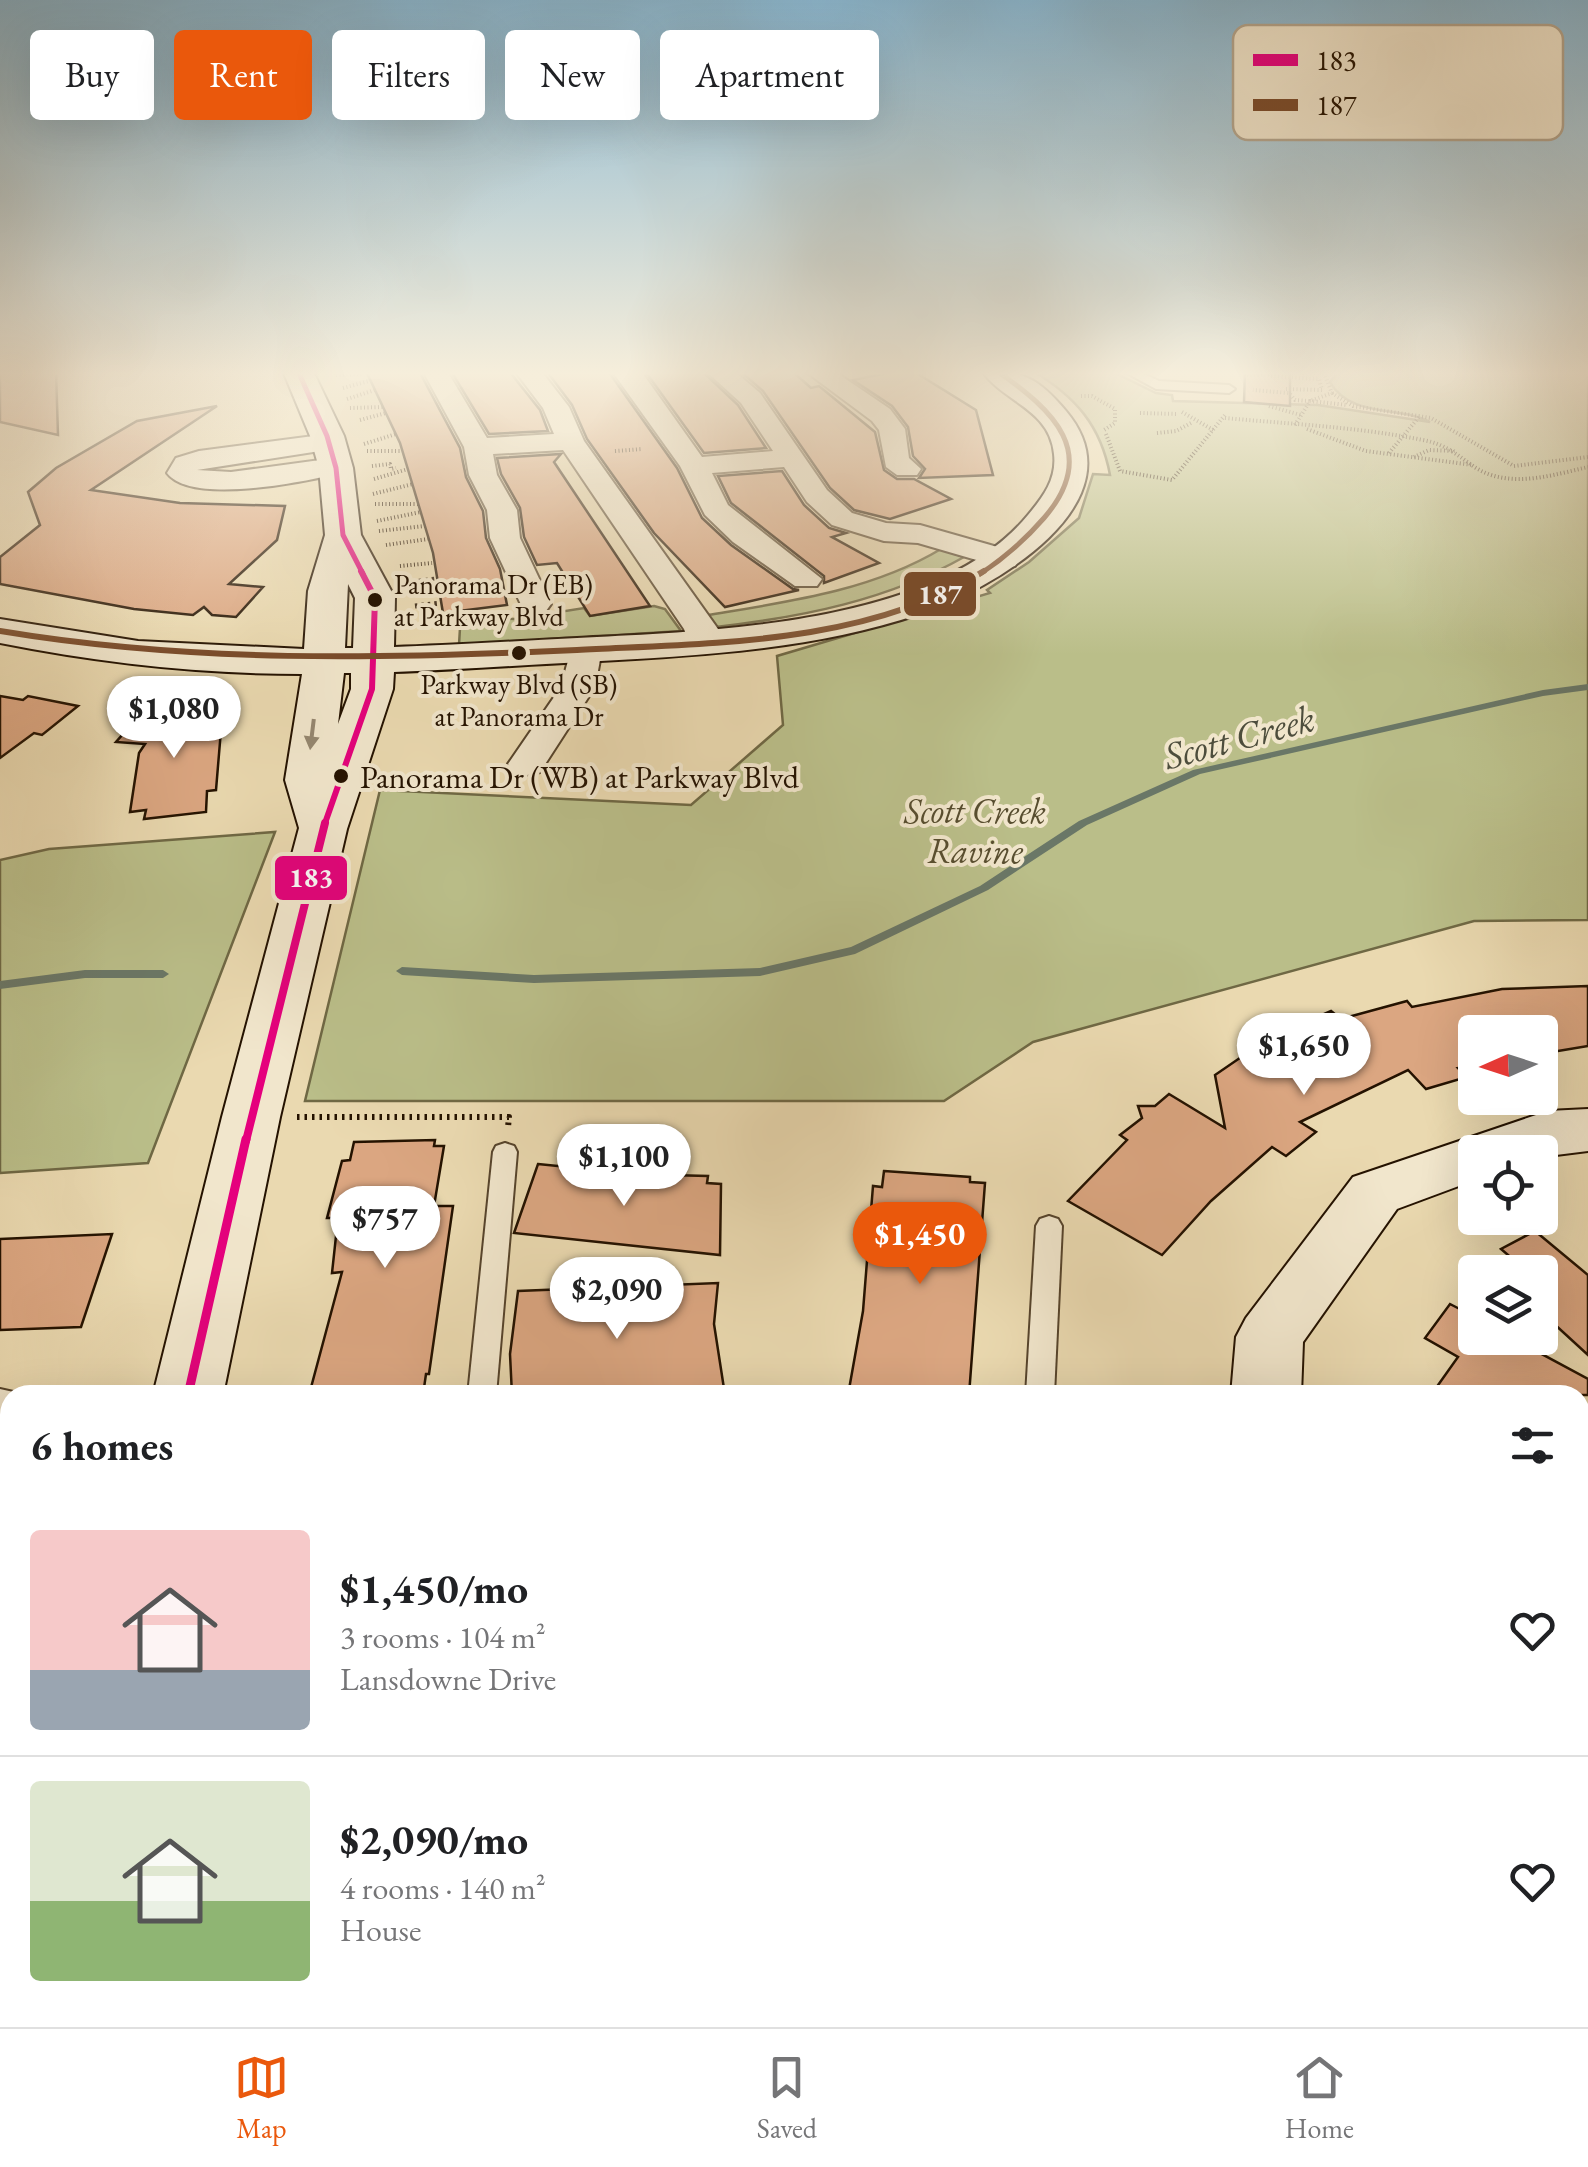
<!DOCTYPE html>
<meta charset="utf-8">
<style>
body{margin:0;font-family:"EB Garamond",serif;background:#f2f2f2;color:#202124;height:100vh;display:flex;flex-direction:column;font-size:38px;white-space:nowrap}
*{box-sizing:border-box;margin:0}
p{font-size:32px;color:#757577}
.icon{flex:none;width:55px;height:55px;fill:none;stroke:currentColor;stroke-width:2;stroke-linecap:round;stroke-linejoin:round}
.map{position:relative;flex:1;overflow:hidden}
.sheet{position:absolute;left:0px;top:1385px;width:1590px;height:642px;display:flex;flex-direction:column;background:#fff;border-radius:30px 30px 0 0;box-shadow:0 10px 40px #0002}
.sheet>*{flex:none}
.top-card{position:absolute;left:30px;top:30px;width:1000px;height:90px;display:flex;gap:20px}
.needle{width:65px;rotate:267deg}
.tools{position:absolute;left:1458px;top:1015px;display:grid;gap:20px}
.tools a{display:grid;place-items:center;width:100px;height:100px;border-radius:10px;background:#fff;box-shadow:0 10px 40px #0002;font-size:50px}
.price{position:absolute;translate:-50% -85px;padding:0 22px;border-radius:35px;background:#fff;color:#222;font-size:32px;line-height:65px;filter:drop-shadow(0 2px 5px #0008)}
.price::after{content:'';position:absolute;left:50%;top:60px;width:30px;height:22px;margin-left:-15px;background:inherit;clip-path:polygon(0 0,100% 0,50% 100%)}
.price.active{background:#ea580c;color:#fff}
ul{padding:0;list-style:none}
li{display:flex;align-items:center;gap:30px;height:250px;padding:0 30px}
li+li{border-top:2px solid #e0e0e0}
li span{display:grid;place-items:center;flex:none;width:280px;height:200px;border-radius:10px;color:#555}
li>.icon{margin-inline-start:auto}
span .icon{width:120px;height:120px;fill:#fffc;stroke-width:1}
li b{font-size:42px}
h2{display:flex;justify-content:space-between;align-items:center;height:120px;padding:0 30px;font-size:42px}
.pill{padding:0 35px;border-radius:10px;background:#fff;box-shadow:0 10px 40px #0002;font-size:35px;line-height:90px}
.pill.active{background:#ea580c;color:#fff}
.dock{display:flex;justify-content:space-around;align-items:center;height:140px;border-top:2px solid #e0e0e0;background:#fff;font-size:28px;color:#757577}
.dock a{display:grid;justify-items:center;gap:5px}
.dock .active{color:#ea580c}
.map>svg:first-child{display:block}
.green{fill:#babe89;stroke:#6f6844;stroke-width:2.5}
.lines{fill:none;stroke-linecap:round;stroke-linejoin:round}
.stream{fill:#6a7767;fill-rule:evenodd}
.building{fill:#dba681;stroke:#241200;stroke-width:2.5}
.lane-casing{stroke:#56442c;stroke-width:4}
.street-casing{stroke:#56442c;stroke-width:4}
.secondary-casing{stroke:#241200;stroke-width:4}
.path-far3{stroke:#241200;stroke-width:4;stroke-dasharray:1 2.5;stroke-linecap:butt}
.path-far2{stroke:#241200;stroke-width:5;stroke-dasharray:2.5 4;stroke-linecap:butt}
.path-far1{stroke:#241200;stroke-width:6;stroke-dasharray:2.5 5;stroke-linecap:butt}
.path{stroke:#241200;stroke-width:10;stroke-dasharray:4 8;stroke-linecap:butt}
.lane{fill:#f1e6cc;fill-rule:evenodd}
.street{fill:#f1e6cc;fill-rule:evenodd}
.secondary{fill:#f1e6cc;fill-rule:evenodd}
.bus-1-far3-casing{stroke:#f1e6cc;stroke-width:10}
.bus-1-far2-casing{stroke:#f1e6cc;stroke-width:12}
.bus-1-far1-casing{stroke:#f1e6cc;stroke-width:15}
.bus-1-casing{stroke:#f1e6cc;stroke-width:16}
.bus-2-far1-casing{stroke:#f1e6cc;stroke-width:10}
.bus-2-casing{stroke:#f1e6cc;stroke-width:12}
.bus-1-far3{stroke:#e5007d;stroke-width:5}
.bus-1-far2{stroke:#e5007d;stroke-width:6}
.bus-1-far1{stroke:#e5007d;stroke-width:8}
.bus-1{stroke:#e5007d;stroke-width:9}
.bus-2-far1{stroke:#7a4b2a;stroke-width:5}
.bus-2{stroke:#7a4b2a;stroke-width:6}
.oneway{fill:#958770}
.bus-dot{fill:#241200;stroke:#f1e6cc;stroke-width:4}
.labels{text-anchor:middle;stroke-width:8;stroke-linejoin:round;paint-order:stroke}
.far-bus-label{font-size:28px;fill:#241200;stroke:#f1e6cc;text-anchor:start}
.bus-label{font-size:32px;fill:#241200;stroke:#f1e6cc;text-anchor:start}
.park-label{font-size:35px;font-style:italic;fill:#584e30;stroke:#f1e6cc}
.water-label{font-size:38px;font-style:italic;fill:#4d4d3c;stroke:#f1e6cc}
.key{fill:#f1e6cc;stroke:#b4a68f;stroke-width:2.5}
.key-label{font-size:28px;fill:#241200}
.line-badge{stroke:#f1e6cc;stroke-width:4}
.badge-label{font-size:28px;text-anchor:middle;font-weight:bold;fill:#fff}
</style>
<div class="map">
<svg width="1588" height="2027" viewBox="0 0 1588 2027">
<rect width="100%" height="100%" fill="#ead9b0"/>
<filter id="stains"><feTurbulence type="fractalNoise" baseFrequency=".002" numOctaves="4"/><feColorMatrix values="0 0 0 0 .2 0 0 0 0 .09 0 0 0 0 .02 0 0 0 .5 -.17"/></filter>
<radialGradient id="worn" r=".72"><stop offset=".6" stop-color="#630" stop-opacity="0"/><stop offset="1" stop-color="#630" stop-opacity=".3"/></radialGradient>
<!-- green -->
<g class="green">
<path d="M1033 371H1111L1156 393 1172 395 1173 401 1318 405 1430 422C1401 406 1350 418 1330 382L1339 371H1588V920L1474 921 1033 1042 944 1101H305L380 790 691 805 783 725 777 656 990 593 987 590 1029 562 1079 518 1093 474 1110 475C1101 426 1076 397 1033 371Z"/>
<path d="M941 549 964 557C888 600 803 617 716 627L708 615C787 602 871 591 941 549Z"/>
<path d="M654 606 665 609 681 631 459 645 460 628 445 623 472 618 515 619 584 608 590 616Z"/>
<path d="M275 832 148 1163 0 1173V860L49 849Z"/>
</g>
<g class="lines">
<!-- stream -->
<g class="stream">
<path d="M1588 684V690L1543 696 1200 774 1087 825 988 890 855 954 760 976 534 983 402 975 396 971 402 967 534 975 760 968 851 947 980 886 1079 821 1193 770 1543 690Z"/>
<path d="M85 970H163L169 974 163 978H85L0 989V981Z"/>
</g>
</g>
<!-- building -->
<g class="building">
<path d="M0 371H56L58 435 0 422Z"/>
<path d="M366 371H419L460 448 466 477 483 511 486 538 500 569 507 605 443 613 433 553 400 443Z"/>
<path d="M451 371H509L540 410 548 431 489 434Z"/>
<path d="M561 371H608L677 468 702 518 731 545 793 589 799 590 725 607 654 533 587 439 572 405 548 373Z"/>
<path d="M645 371H702L738 405 766 448 704 453Z"/>
<path d="M740 371H792L811 388 819 386 875 432 884 470 897 479H914L951 499 890 519 854 510 830 488 763 391Z"/>
<path d="M897 371H913L976 410 993 475 919 478 925 469 913 456 908 427 892 406 853 380Z"/>
<path d="M1245 371H1290V406L1244 402Z"/>
<path d="M217 406 91 490 180 503 285 506 277 540 229 584 263 587 236 617 212 615 204 607 193 615 134 609 0 584V557L40 525 28 492 56 468 137 421Z"/>
<path d="M561 454 554 462 650 606 590 616 557 563 537 565 524 537 520 508 501 474 497 458Z"/>
<path d="M782 471 804 505 829 528 846 533 832 537 879 563 824 583V576L731 503 718 476Z"/>
<path d="M0 696 23 700 28 696 78 706 42 735 34 733 0 758Z"/>
<path d="M148 706 210 711 206 717 222 718 216 790 207 791 206 812 144 819 146 810 130 812 139 753 145 744 116 742Z"/>
<path d="M1588 986V1046L1540 1054V1032H1475V1065L1458 1068 1467 1077 1426 1089 1408 1070 1300 1122 1316 1132 1286 1156 1272 1147 1211 1201 1162 1255 1068 1201 1127 1140 1120 1135 1142 1118 1138 1106H1155L1169 1094 1225 1128 1215 1075 1250 1051 1281 1037 1278 1034 1331 1011 1341 1019 1407 1001 1412 1007 1502 989Z"/>
<path d="M435 1140 434 1146H444L434 1206H453L429 1374H426L423 1395H309L342 1272 332 1273 338 1218H327L342 1161 350 1160 354 1142Z"/>
<path d="M538 1164 588 1169 587 1173 708 1176 707 1183 721 1184 720 1255 514 1233Z"/>
<path d="M884 1171 970 1177V1182L985 1183 969 1395H848L863 1311 873 1186 882 1187Z"/>
<path d="M1535 1231 1588 1275V1355L1540 1311V1272H1528L1501 1249Z"/>
<path d="M112 1234 81 1327 0 1330V1239Z"/>
<path d="M718 1283 714 1324 725 1395H512L510 1354 518 1291Z"/>
<path d="M1450 1304 1475 1317V1338H1512L1588 1379V1395H1431L1458 1357 1425 1338Z"/>
</g>
<g class="lines">
<!-- lane casing -->
<g class="lane-casing">
<g id="lane">
<path d="M1123 371H1138L1159 381 1229 385 1235 389 1229 393 1156 389Z"/>
<path d="M505 1143 514 1146 517 1152 496 1395H468L493 1152 496 1146Z"/>
<path d="M1049 1216 1058 1219 1062 1226 1054 1395H1026L1036 1226 1040 1219Z"/>
<path d="M10 1713V1745L0 1746V1714Z"/>
<path d="M405 2018H443L442 2027H404Z"/>
<path d="M1075 2018H1113L1114 2027H1076Z"/>
</g>
</g>
<!-- street casing -->
<g class="street-casing">
<g id="street">
<path d="M423 371H447L487 438 554 434 543 408 515 371H541L569 407 584 441 718 629 721 644 716 651H692L684 629 563 450 493 454 497 475 517 510 520 538 551 604 546 611H524L490 538 487 510 469 475 464 447Z"/>
<path d="M612 371 643 374 702 457 773 451 741 403 706 371H734L760 393 827 490 852 513 886 523 920 525 1015 552 1019 559 1015 566 1004 568 918 543 884 541 832 525 807 502 784 467 712 473 728 505 822 579 817 586H795L733 542 705 515 680 466Z"/>
<path d="M805 371H834L890 409 905 429 909 458 921 469 917 475H897L886 467 879 430 872 421Z"/>
<path d="M329 434 339 436 343 442 339 448 197 470 231 472 335 458 345 460 349 466 345 472C308 481 192 506 167 473L176 458 199 451Z"/>
<path d="M585 639 597 642 602 649 595 687 540 772 527 775 514 772 508 764 561 687 573 642Z"/>
<path d="M0 1389 27 1395H10V1437H0Z"/>
</g>
</g>
<!-- secondary casing -->
<g class="secondary-casing">
<g id="secondary">
<path d="M283 371H313L344 436 353 468 361 535 395 598 394 647C455 645 516 641 577 638 710 631 937 626 1028 515 1043 497 1057 479 1054 454 1050 409 1003 402 982 371 1024 371 1038 378 1066 411 1143 502 993 589 920 614 813 650 695 656 583 662 520 665 457 670 394 672L393 689 347 829 280 1117 223 1395H153L222 1117 299 828 285 780 302 674C200 674 100 663 0 643V619L138 641 304 649 308 591 325 535 319 468 310 436ZM348 584 355 598 353 648H345ZM344 673H351V689L338 724Z"/>
<path d="M1588 1109V1151L1540 1157V1152H1475V1180L1397 1209 1303 1342 1301 1395H1231L1236 1337 1246 1318 1353 1177 1548 1111Z"/>
<path d="M10 1978V2018H72L71 2027H0V1982Z"/>
<path d="M1259 2018H1352L1354 2027H1260Z"/>
</g>
</g>
<!-- path-far3 -->
<g class="path-far3">
<path d="M336 375 364 374"/>
<path d="M1247 375 1324 373 1332 393 1310 401 1295 400 1289 393 1253 390"/>
<path d="M1271 376 1319 379 1322 390 1285 389"/>
<path d="M343 388 369 381"/>
<path d="M1332 393 1353 406 1431 418 1514 466 1588 457"/>
<path d="M1081 396H1092L1115 409V423L1104 430"/>
<path d="M347 399 375 390"/>
<path d="M1269 406 1301 415"/>
<path d="M350 408 383 407"/>
<path d="M1182 412 1215 431"/>
<path d="M1140 413 1178 414"/>
<path d="M1225 418C1291 424 1358 427 1423 440 1446 444 1458 456 1476 468 1510 489 1553 475 1588 467"/>
<path d="M360 420 386 413"/>
<path d="M1295 425 1310 401 1347 405"/>
<path d="M1307 429 1366 451 1473 465"/>
<path d="M1157 433 1176 431 1193 422"/>
<path d="M1106 434 1120 471 1172 480 1225 415"/>
<path d="M364 444 396 434"/>
<path d="M367 451H402"/>
<path d="M615 451 642 449"/>
<path d="M1389 453 1419 417"/>
<path d="M1414 457 1429 450 1455 451"/>
<path d="M372 466 390 464 391 469 396 468"/>
<path d="M374 479 408 469"/>
<path d="M373 494 413 484"/>
<path d="M375 504H419"/>
<path d="M377 521 421 512"/>
<path d="M379 531 425 526"/>
<path d="M386 545 428 539"/>
<path d="M400 566 432 563"/>
</g>
<!-- path-far2 -->
<g class="path-far2">
<path d="M406 583 436 579"/>
<path d="M412 588 437 585"/>
<path d="M415 606 441 603"/>
<path d="M438 621 505 614"/>
</g>
<!-- path-far1 -->
<path class="path-far1" d="M297 1117H509L508 1127"/>
<!-- path -->
<path class="path" d="M0 1560 10 1550"/>
<!-- lane -->
<use href="#lane" class="lane"/>
<!-- street -->
<use href="#street" class="street"/>
<!-- secondary -->
<use href="#secondary" class="secondary"/>
<!-- bus-1-far3 casing -->
<g class="bus-1-far3-casing">
<path id="bus-1-far3" d="M298 371 327 436 336 468 343 535 363 574"/>
</g>
<!-- bus-1-far2 casing -->
<g class="bus-1-far2-casing">
<path id="bus-1-far2" d="M324 826 372 689 375 598 361 571"/>
</g>
<!-- bus-1-far1 casing -->
<g class="bus-1-far1-casing">
<path id="bus-1-far1" d="M246 1141 325 823"/>
</g>
<!-- bus-1 casing -->
<g class="bus-1-casing">
<path id="bus-1" d="M188 1395 246 1139"/>
</g>
<!-- bus-2-far1 casing -->
<g class="bus-2-far1-casing">
<path id="bus-2-far1" d="M980 574C1004 558 1025 540 1044 518 1100 453 1054 411 997 371"/>
</g>
<!-- bus-2 casing -->
<g class="bus-2-casing">
<path id="bus-2" d="M0 631C192 663 383 659 577 650 710 643 867 645 984 571"/>
</g>
<!-- bus-1-far3 -->
<use href="#bus-1-far3" class="bus-1-far3"/>
<!-- bus-1-far2 -->
<use href="#bus-1-far2" class="bus-1-far2"/>
<!-- bus-1-far1 -->
<use href="#bus-1-far1" class="bus-1-far1"/>
<!-- bus-1 -->
<use href="#bus-1" class="bus-1"/>
<!-- bus-2-far1 -->
<use href="#bus-2-far1" class="bus-2-far1"/>
<!-- bus-2 -->
<use href="#bus-2" class="bus-2"/>
</g>
<!-- one-way arrows -->
<defs><path id="oneway-solid" d="M-6-.8H1V-3.2L6.5 0L1 3.2V.8H-6Z" transform="scale(2.5)"/></defs>
<use class="oneway" href="#oneway-solid" transform="translate(312 734) rotate(97)"/>
<!-- sky -->
<linearGradient id="sky" x2="0" y2="1"><stop stop-color="#88b6d0"/><stop offset="0.57" stop-color="#f6eedb"/><stop offset="1" stop-color="#f6eedb" stop-opacity="0"/></linearGradient>
<rect width="1588" height="655" fill="url(#sky)"/>
<!-- markers -->
<g class="bus-dot">
<circle cx="375" cy="600" r="9"/>
<circle cx="519" cy="653" r="9"/>
<circle cx="341" cy="776" r="9"/>
</g>
<g class="labels">
<!-- far-bus labels -->
<g class="far-bus-label">
<text x="394" y="594">Panorama Dr (EB)<tspan x="394" dy="32">at Parkway Blvd</tspan></text>
<text x="519" y="694" text-anchor="middle">Parkway Blvd (SB)<tspan x="519" dy="32">at Panorama Dr</tspan></text>
</g>
<!-- bus labels -->
<g class="bus-label">
<text x="360" y="788">Panorama Dr (WB) at Parkway Blvd</text>
</g>
<!-- park labels -->
<g class="park-label">
<text x="975" y="823">Scott Creek<tspan x="975" dy="40">Ravine</tspan></text>
</g>
<!-- water labels -->
<g class="water-label">
<text transform="translate(1239 737) rotate(-15)" y="13">Scott Creek</text>
</g>
</g>
<!-- legend -->
<rect x="1233" y="25" width="330" height="115" rx="15" class="key"/>
<rect x="1253" y="54" width="45" height="12" fill="#e5007d"/>
<rect x="1253" y="99" width="45" height="12" fill="#7a4b2a"/>
<g class="key-label">
<text x="1316" y="70">183</text>
<text x="1316" y="115">187</text>
</g>
<g class="line-badge">
<rect x="902" y="570" width="76" height="48" rx="10" fill="#7a4b2a"/>
<rect x="273" y="854" width="76" height="48" rx="10" fill="#e5007d"/>
</g>
<g class="badge-label">
<text x="940" y="604">187</text>
<text x="311" y="887">183</text>
</g>
<rect width="100%" height="100%" filter="url(#stains)"/>
<rect width="100%" height="100%" fill="url(#worn)"/>
</svg>
<div class="tools">
<a><svg class="needle" viewBox="-14 -14 28 28"><path d="M0-13l5 13h-10z" fill="#e53935"/><path d="M0 13l5-13h-10z" fill="#757577"/></svg></a>
<a><svg class="icon" aria-label="locate" viewBox="0 0 24 24"><circle cx="12" cy="12" r="6"/><path d="M12 2v4M12 18v4M2 12h4M18 12h4"/></svg></a>
<a><svg class="icon" aria-label="layers" viewBox="0 0 24 24"><path d="M12 4l9 5-9 5-9-5zM3 14l9 5 9-5"/></svg></a>
</div>
<b class="price" style="left:174px;top:761px">$1,080</b>
<b class="price" style="left:1304px;top:1098px">$1,650</b>
<b class="price" style="left:624px;top:1209px">$1,100</b>
<b class="price" style="left:385px;top:1271px">$757</b>
<b class="price active" style="left:920px;top:1287px">$1,450</b>
<b class="price" style="left:617px;top:1342px">$2,090</b>
<div class="top-card">
<a class="pill">Buy</a>
<a class="pill active">Rent</a>
<a class="pill">Filters</a>
<a class="pill">New</a>
<a class="pill">Apartment</a>
</div>
<section class="sheet">
<h2>6 homes<svg class="icon" aria-label="filters" viewBox="0 0 24 24"><path d="M4 7h16M4 17h16"/><circle cx="9" cy="7" r="2"/><circle cx="15" cy="17" r="2"/></svg></h2>
<ul>
<li><span style="background:linear-gradient(#f6c9c9 70%,#9aa5b1 0)"><svg class="icon" aria-label="home" viewBox="0 0 24 24"><path d="M3 11l9-7 9 7M6 9v11h12V9"/></svg></span><div><b>$1,450/mo</b><p>3 rooms · 104 m²</p><p>Lansdowne Drive</p></div><svg class="icon" aria-label="heart" viewBox="0 0 24 24"><path d="M12 20l-8-8c-3-5 5-10 8-4 3-6 11-1 8 4z"/></svg></li>
<li><span style="background:linear-gradient(#dfe7d0 60%,#8fb573 0)"><svg class="icon" aria-label="home" viewBox="0 0 24 24"><path d="M3 11l9-7 9 7M6 9v11h12V9"/></svg></span><div><b>$2,090/mo</b><p>4 rooms · 140 m²</p><p>House</p></div><svg class="icon" aria-label="heart" viewBox="0 0 24 24"><path d="M12 20l-8-8c-3-5 5-10 8-4 3-6 11-1 8 4z"/></svg></li>
</ul>
</section>
</div>
<nav class="dock">
<a class="active"><svg class="icon" aria-label="map" viewBox="0 0 24 24"><path d="M3 6l6-2 6 2 6-2v14l-6 2-6-2-6 2zM9 4v14M15 6v14"/></svg>Map</a>
<a><svg class="icon" aria-label="saved" viewBox="0 0 24 24"><path d="M7 4h10v16l-5-4-5 4z"/></svg>Saved</a>
<a><svg class="icon" aria-label="home" viewBox="0 0 24 24"><path d="M3 11l9-7 9 7M6 9v11h12V9"/></svg>Home</a>
</nav>
